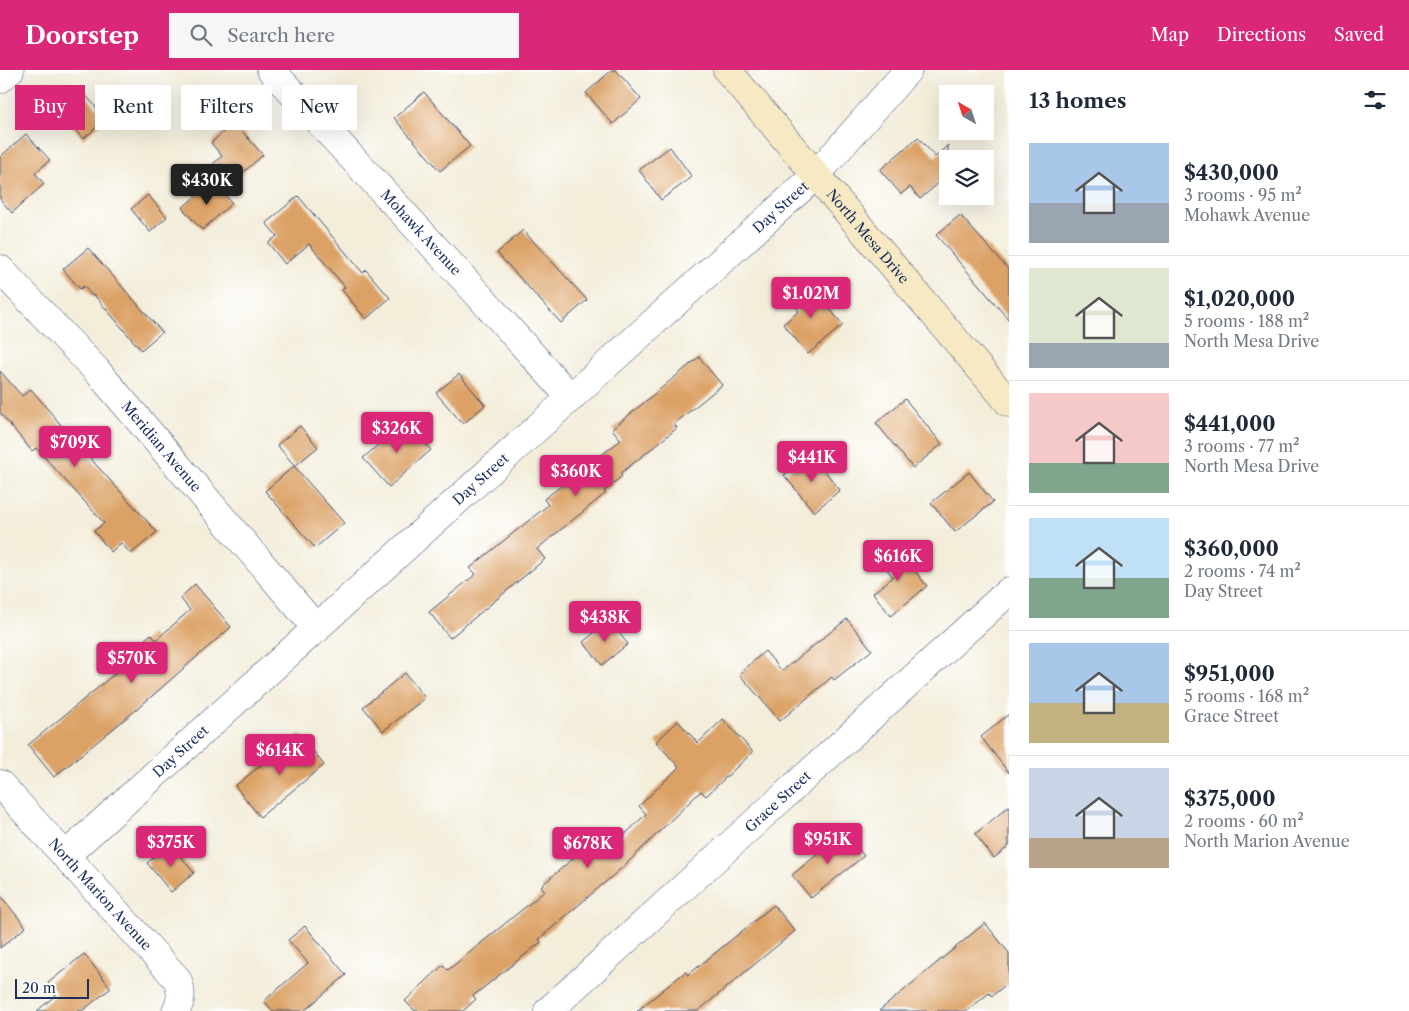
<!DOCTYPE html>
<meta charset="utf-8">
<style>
body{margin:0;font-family:"Libre Caslon Text",serif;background:#f6f6f7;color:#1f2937;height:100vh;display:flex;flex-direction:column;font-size:19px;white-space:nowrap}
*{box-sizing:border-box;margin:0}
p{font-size:16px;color:#747a83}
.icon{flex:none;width:28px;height:28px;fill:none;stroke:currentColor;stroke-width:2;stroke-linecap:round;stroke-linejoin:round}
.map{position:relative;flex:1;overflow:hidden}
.panel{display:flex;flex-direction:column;background:#fff;width:400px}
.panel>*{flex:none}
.banner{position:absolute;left:15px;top:15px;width:475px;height:45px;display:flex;gap:10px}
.needle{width:32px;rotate:321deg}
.tools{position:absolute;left:939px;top:15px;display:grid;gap:10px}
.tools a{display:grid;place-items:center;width:55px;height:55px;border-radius:0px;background:#fff;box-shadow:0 5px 20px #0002;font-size:25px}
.scale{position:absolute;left:15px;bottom:12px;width:74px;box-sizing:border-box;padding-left:5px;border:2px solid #1b2f5e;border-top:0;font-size:14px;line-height:18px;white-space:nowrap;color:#1b2f5e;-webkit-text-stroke:4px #fff;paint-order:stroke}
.price{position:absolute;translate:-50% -42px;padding:0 11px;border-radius:5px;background:#db2777;color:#fff;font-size:16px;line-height:32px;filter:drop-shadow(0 1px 2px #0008)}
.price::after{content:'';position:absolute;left:50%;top:30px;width:15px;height:11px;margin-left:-8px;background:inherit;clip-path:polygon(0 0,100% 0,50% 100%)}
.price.active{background:#222;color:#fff}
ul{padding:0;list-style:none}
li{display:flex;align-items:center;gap:15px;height:125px;padding:0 20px}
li+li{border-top:1px solid #e0e1e3}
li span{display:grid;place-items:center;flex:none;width:140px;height:100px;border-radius:0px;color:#555}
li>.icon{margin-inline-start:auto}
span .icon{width:60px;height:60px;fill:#fffc;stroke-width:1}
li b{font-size:21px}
h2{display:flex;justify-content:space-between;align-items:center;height:60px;padding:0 20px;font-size:21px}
.pill{padding:0 18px;border-radius:0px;background:#fff;box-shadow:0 5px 20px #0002;font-size:18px;line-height:45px}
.pill.active{background:#db2777;color:#fff}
header{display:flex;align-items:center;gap:30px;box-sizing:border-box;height:70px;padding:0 25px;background:#db2777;color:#fff}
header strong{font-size:24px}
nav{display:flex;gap:28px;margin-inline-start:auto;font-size:18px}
.search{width:350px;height:45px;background:#f6f6f7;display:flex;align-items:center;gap:12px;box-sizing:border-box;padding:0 18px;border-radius:0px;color:#747a83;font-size:19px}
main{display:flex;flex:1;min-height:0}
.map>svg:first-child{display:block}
.building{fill:#dba165}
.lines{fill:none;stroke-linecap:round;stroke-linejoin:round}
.minor-casing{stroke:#3b4c71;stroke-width:29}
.secondary-casing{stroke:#3b4c71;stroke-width:29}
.minor{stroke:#fff;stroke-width:28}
.secondary{stroke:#f6e9c3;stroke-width:28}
.labels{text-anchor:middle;stroke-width:5;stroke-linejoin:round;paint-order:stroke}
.street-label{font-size:14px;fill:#1b2f5e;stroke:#fff}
</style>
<header>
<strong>Doorstep</strong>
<div class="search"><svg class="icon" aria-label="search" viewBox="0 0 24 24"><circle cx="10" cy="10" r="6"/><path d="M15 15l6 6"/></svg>Search here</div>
<nav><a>Map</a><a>Directions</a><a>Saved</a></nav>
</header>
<main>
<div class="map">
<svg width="1009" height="941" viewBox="0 0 1009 941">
<rect width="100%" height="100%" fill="#fff"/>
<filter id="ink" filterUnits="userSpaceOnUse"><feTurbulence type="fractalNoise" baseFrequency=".02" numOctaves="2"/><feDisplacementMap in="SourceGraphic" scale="10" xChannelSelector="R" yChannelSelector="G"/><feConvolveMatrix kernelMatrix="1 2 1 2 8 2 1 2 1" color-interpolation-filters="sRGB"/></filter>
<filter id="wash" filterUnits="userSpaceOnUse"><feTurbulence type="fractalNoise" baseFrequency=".0096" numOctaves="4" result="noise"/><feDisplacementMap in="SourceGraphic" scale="20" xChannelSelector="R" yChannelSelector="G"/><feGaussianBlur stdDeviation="1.12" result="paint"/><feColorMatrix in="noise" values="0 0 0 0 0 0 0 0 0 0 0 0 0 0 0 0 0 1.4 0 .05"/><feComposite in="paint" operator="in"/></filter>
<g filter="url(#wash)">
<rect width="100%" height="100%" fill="#f3edda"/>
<g id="blocks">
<!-- building -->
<g class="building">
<path d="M612 0H616L641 29 613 54 586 23Z"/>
<path d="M83 22 106 49 83 69 60 42Z"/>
<path d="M424 22 470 76 440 101 394 48Z"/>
<path d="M234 52 263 85 230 114 213 94 222 86 211 73Z"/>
<path d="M26 64 50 90 35 103 44 114 12 143 0 129V87Z"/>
<path d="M918 67 935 87 948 75V105L920 129 910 117 901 124 880 100Z"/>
<path d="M670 77 692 107 661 130 639 100Z"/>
<path d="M213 111 232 133 202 160 182 138Z"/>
<path d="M148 125 167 147 150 162 131 139Z"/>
<path d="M298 126 363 203 366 200 390 228 366 249 342 220 345 217 309 174 285 194 268 173 277 166 266 153Z"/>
<path d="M960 145 1009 200V250L936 165Z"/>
<path d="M523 160 587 230 561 253 497 183Z"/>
<path d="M88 178 162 262 141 280 94 225 92 226 84 216 80 219 63 199Z"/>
<path d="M807 211 843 255 808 284 783 254 799 241 788 227Z"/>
<path d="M699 287 722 315 674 354 677 358 620 404 622 406 604 421 606 423 537 479 545 489 450 568 429 542 476 504 470 498 548 435 544 429 621 370 612 359Z"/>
<path d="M0 301 22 326 31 319 70 366 157 462 131 484 121 473 111 482 94 461 104 453 36 378 32 381 0 343Z"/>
<path d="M459 304 485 335 463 354 436 323Z"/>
<path d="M905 329 942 374 913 398 876 353Z"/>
<path d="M405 351 431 380 389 417 363 388Z"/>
<path d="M300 356 318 377 295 396 277 375Z"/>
<path d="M811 384 840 420 814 442 784 405Z"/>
<path d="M294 396 344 453 315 478 265 421Z"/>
<path d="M969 402 993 432 955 462 931 433Z"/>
<path d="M894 475 927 516 891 546 873 523 893 507 878 488Z"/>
<path d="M195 514 231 557 136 640 54 707 28 675 117 602 113 597 151 564 156 570 190 540 180 528Z"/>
<path d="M847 549 872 580 834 610 832 607 780 651 739 604 765 581 782 601Z"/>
<path d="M609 551 628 574 602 595 583 572Z"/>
<path d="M405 603 425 628 383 661 363 637Z"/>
<path d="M1009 644V703L981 667Z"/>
<path d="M723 649 753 682 706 726 701 721 623 797 539 869 541 872 473 926 476 929 463 941H415L405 931 443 895 448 900 545 821 541 816 598 767 609 780 646 744 639 736 679 697 656 672 678 651 698 673Z"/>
<path d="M300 664 324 695 260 747 235 716Z"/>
<path d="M1009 736V776L994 788 975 764Z"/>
<path d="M845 762 864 786 811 828 792 805Z"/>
<path d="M171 774 194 803 171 822 147 793Z"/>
<path d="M0 825 26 857 0 878Z"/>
<path d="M774 835 795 861 698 941H637L685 902 688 905Z"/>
<path d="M985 853 1009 883V912L992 926 989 923 967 941H879Z"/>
<path d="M305 856 346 905 304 941H273L264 931 308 893 288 870Z"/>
<path d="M84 884 111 918 82 941H37L57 924 48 913Z"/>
</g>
</g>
</g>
<g filter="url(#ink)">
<use href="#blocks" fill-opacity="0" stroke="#3b4c71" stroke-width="1"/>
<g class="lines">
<!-- minor casing -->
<g class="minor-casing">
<g id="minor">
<path id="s1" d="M271 0 465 210 571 328"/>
<path d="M0 9 10 0"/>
<path id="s2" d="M0 199 97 301 317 559"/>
<path id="s3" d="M0 714 177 909C182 921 182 929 176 941"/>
<path id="s4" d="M65 786 816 105 908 0"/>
<path id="s5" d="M548 941 1009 521"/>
</g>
</g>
<!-- secondary casing -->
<g class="secondary-casing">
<g id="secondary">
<path id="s6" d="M727 0 1009 333"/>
</g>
</g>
<!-- minor -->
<use href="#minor" class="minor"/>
<!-- secondary -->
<use href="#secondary" class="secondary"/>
</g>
</g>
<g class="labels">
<!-- street labels -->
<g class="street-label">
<text dy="5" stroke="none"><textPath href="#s4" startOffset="966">Day Street</textPath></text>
<text dy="5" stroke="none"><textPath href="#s1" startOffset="221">Mohawk Avenue</textPath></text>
<text dy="5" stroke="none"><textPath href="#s6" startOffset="218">North Mesa Drive</textPath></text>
<text dy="5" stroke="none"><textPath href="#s2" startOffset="240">Meridian Avenue</textPath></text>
<text dy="5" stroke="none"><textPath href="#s4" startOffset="561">Day Street</textPath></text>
<text dy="5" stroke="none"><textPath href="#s4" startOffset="156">Day Street</textPath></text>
<text dy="5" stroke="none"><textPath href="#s5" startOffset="311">Grace Street</textPath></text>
<text dy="5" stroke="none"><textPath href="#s3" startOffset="149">North Marion Avenue</textPath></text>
</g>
</g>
</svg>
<div class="tools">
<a><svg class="needle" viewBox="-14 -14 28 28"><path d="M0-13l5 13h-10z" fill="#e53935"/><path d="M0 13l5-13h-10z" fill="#747a83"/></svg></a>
<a><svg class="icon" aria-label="layers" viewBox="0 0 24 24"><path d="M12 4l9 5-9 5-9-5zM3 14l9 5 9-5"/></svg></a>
</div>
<div class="scale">20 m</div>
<b class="price active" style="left:207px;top:136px">$430K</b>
<b class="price" style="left:811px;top:249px">$1.02M</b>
<b class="price" style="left:397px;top:384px">$326K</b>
<b class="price" style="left:75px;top:398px">$709K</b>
<b class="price" style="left:812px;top:413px">$441K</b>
<b class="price" style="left:576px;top:427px">$360K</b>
<b class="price" style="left:898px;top:512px">$616K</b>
<b class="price" style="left:605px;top:573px">$438K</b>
<b class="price" style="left:132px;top:614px">$570K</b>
<b class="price" style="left:280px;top:706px">$614K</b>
<b class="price" style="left:828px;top:795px">$951K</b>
<b class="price" style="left:171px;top:798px">$375K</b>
<b class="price" style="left:588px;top:799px">$678K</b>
<div class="banner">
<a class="pill active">Buy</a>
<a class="pill">Rent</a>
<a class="pill">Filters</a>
<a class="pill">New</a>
</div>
</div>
<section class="panel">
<h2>13 homes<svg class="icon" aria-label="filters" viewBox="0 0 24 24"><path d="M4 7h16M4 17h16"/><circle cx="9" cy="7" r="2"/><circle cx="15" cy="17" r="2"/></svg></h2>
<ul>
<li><span style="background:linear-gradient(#a9c7e8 60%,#9aa5b1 0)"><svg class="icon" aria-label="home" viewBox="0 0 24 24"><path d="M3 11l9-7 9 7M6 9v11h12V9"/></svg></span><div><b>$430,000</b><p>3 rooms · 95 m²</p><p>Mohawk Avenue</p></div></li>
<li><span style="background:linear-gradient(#dfe7d0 75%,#9aa5b1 0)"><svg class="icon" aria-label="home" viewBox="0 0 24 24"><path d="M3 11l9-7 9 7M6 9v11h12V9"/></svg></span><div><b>$1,020,000</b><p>5 rooms · 188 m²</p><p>North Mesa Drive</p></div></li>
<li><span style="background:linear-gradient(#f6c9c9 70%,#7fa58c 0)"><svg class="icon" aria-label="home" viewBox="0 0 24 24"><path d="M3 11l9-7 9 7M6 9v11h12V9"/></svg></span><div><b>$441,000</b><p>3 rooms · 77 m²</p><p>North Mesa Drive</p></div></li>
<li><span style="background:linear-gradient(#bfe0f5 60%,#7fa58c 0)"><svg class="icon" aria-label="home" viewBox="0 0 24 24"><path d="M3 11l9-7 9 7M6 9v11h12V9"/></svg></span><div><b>$360,000</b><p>2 rooms · 74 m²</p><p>Day Street</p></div></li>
<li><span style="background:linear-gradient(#a9c7e8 60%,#c2b280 0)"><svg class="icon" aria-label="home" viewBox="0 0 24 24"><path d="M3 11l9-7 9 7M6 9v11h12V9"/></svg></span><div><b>$951,000</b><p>5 rooms · 168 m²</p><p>Grace Street</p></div></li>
<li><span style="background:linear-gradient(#c9d6e8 70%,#b9a48a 0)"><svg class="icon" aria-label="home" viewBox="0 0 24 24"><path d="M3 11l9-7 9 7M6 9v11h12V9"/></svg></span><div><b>$375,000</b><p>2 rooms · 60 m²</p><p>North Marion Avenue</p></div></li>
</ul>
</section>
</main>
